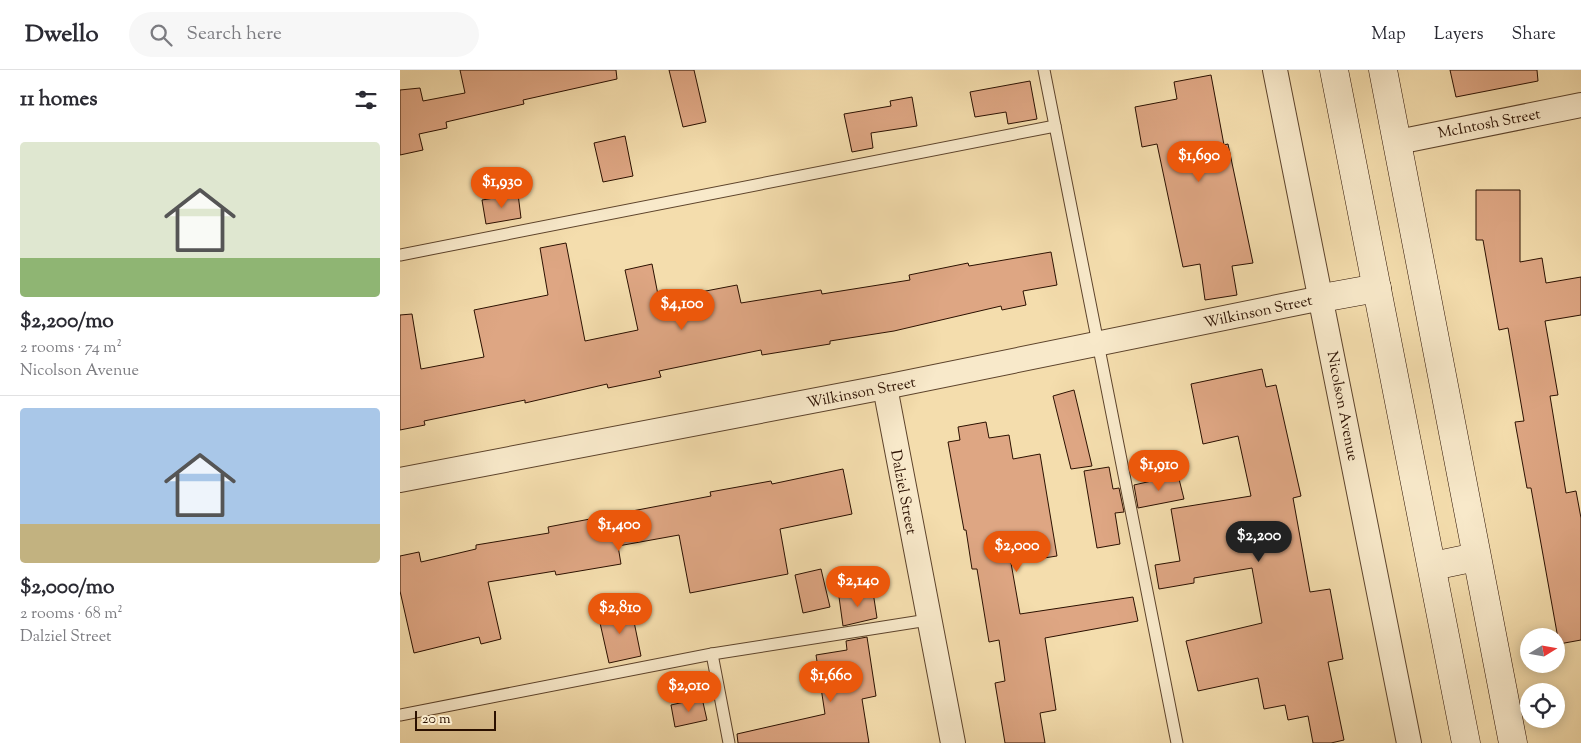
<!DOCTYPE html>
<meta charset="utf-8">
<style>
body{margin:0;font-family:"Sorts Mill Goudy",serif;background:#f7f7f7;color:#2b2b33;height:100vh;display:flex;flex-direction:column;font-size:19px;white-space:nowrap}
*{box-sizing:border-box;margin:0}
p{font-size:16px;color:#7c7c81}
.icon{flex:none;width:28px;height:28px;fill:none;stroke:currentColor;stroke-width:2;stroke-linecap:round;stroke-linejoin:round}
.map{position:relative;flex:1;overflow:hidden}
.drawer{display:flex;flex-direction:column;background:#fff;width:400px}
.drawer>*{flex:none}
.needle{width:32px;rotate:79deg}
.tools{position:absolute;left:1120px;top:558px;display:grid;gap:10px}
.tools a{display:grid;place-items:center;width:45px;height:45px;border-radius:50%;background:#fff;box-shadow:0 2px 12px #0003;font-size:25px}
.scale{position:absolute;left:15px;bottom:12px;width:81px;box-sizing:border-box;padding-left:5px;border:2px solid #2b1000;border-top:0;font-size:14px;line-height:18px;white-space:nowrap;color:#2b1000;-webkit-text-stroke:4px #f8e9ca;paint-order:stroke}
.price{position:absolute;translate:-50% -42px;padding:0 11px;border-radius:18px;background:#ea580c;color:#fff;font-size:16px;line-height:32px;filter:drop-shadow(0 1px 2px #0008)}
.price::after{content:'';position:absolute;left:50%;top:30px;width:15px;height:11px;margin-left:-8px;background:inherit;clip-path:polygon(0 0,100% 0,50% 100%)}
.price.on{background:#222;color:#fff}
ul{padding:0;list-style:none}
li{display:grid;align-content:center;gap:10px;height:265px;padding:0 20px}
li+li{border-top:1px solid #e1e1e2}
li span{display:grid;place-items:center;height:155px;border-radius:5px;color:#555}
li>.icon{margin-inline-start:auto}
span .icon{width:90px;height:90px;fill:#fffc;stroke-width:1}
li b{font-size:21px}
h2{display:flex;justify-content:space-between;align-items:center;height:60px;padding:0 20px;font-size:21px}
header{display:flex;align-items:center;gap:30px;box-sizing:border-box;height:70px;padding:0 25px;background:#fff;border-bottom:1px solid #e1e1e2}
header strong{font-size:24px}
nav{display:flex;gap:28px;margin-inline-start:auto;font-size:18px}
.search{width:350px;height:45px;background:#f7f7f7;display:flex;align-items:center;gap:12px;box-sizing:border-box;padding:0 18px;border-radius:28px;color:#7c7c81;font-size:19px}
main{display:flex;flex:1;min-height:0}
.map>svg:first-child{display:block}
.building{fill:#dea683;stroke:#2b1000}
.lines{fill:none;stroke-linecap:round;stroke-linejoin:round}
.lane-casing{stroke:#5d432b;stroke-width:13}
.street-casing{stroke:#5d432b;stroke-width:26}
.secondary-casing{stroke:#2b1000;stroke-width:29}
.lane{stroke:#f8e9ca;stroke-width:11}
.street{stroke:#f8e9ca;stroke-width:24}
.secondary{stroke:#f8e9ca;stroke-width:28}
.labels{text-anchor:middle;stroke-width:5;stroke-linejoin:round;paint-order:stroke}
.street-label{font-size:15px;fill:#2b1000;stroke:#f8e9ca}
</style>
<header>
<strong>Dwello</strong>
<div class="search"><svg class="icon" aria-label="search" viewBox="0 0 24 24"><circle cx="10" cy="10" r="6"/><path d="M15 15l6 6"/></svg>Search here</div>
<nav><a>Map</a><a>Layers</a><a>Share</a></nav>
</header>
<main>
<section class="drawer">
<h2>11 homes<svg class="icon" aria-label="filters" viewBox="0 0 24 24"><path d="M4 7h16M4 17h16"/><circle cx="9" cy="7" r="2"/><circle cx="15" cy="17" r="2"/></svg></h2>
<ul>
<li><span style="background:linear-gradient(#dfe7d0 75%,#8fb573 0)"><svg class="icon" aria-label="home" viewBox="0 0 24 24"><path d="M3 11l9-7 9 7M6 9v11h12V9"/></svg></span><div><b>$2,200/mo</b><p>2 rooms · 74 m²</p><p>Nicolson Avenue</p></div></li>
<li><span style="background:linear-gradient(#a9c7e8 75%,#c2b280 0)"><svg class="icon" aria-label="home" viewBox="0 0 24 24"><path d="M3 11l9-7 9 7M6 9v11h12V9"/></svg></span><div><b>$2,000/mo</b><p>2 rooms · 68 m²</p><p>Dalziel Street</p></div></li>
</ul>
</section>
<div class="map">
<svg width="1181" height="673" viewBox="0 0 1181 673">
<rect width="100%" height="100%" fill="#f4ddad"/>
<filter id="stains"><feTurbulence type="fractalNoise" baseFrequency=".004" numOctaves="4"/><feColorMatrix values="0 0 0 0 .2 0 0 0 0 .09 0 0 0 0 .02 0 0 0 .5 -.17"/></filter>
<radialGradient id="worn" r=".72"><stop offset=".6" stop-color="#630" stop-opacity="0"/><stop offset="1" stop-color="#630" stop-opacity=".3"/></radialGradient>
<!-- building -->
<g class="building">
<path d="M60 0H216L217 9 123 30 124 34 46 52 47 58 19 64 23 80 0 85V20L20 18 23 31 65 23Z"/>
<path d="M269 0H294L306 52 283 57Z"/>
<path d="M1050 0H1137L1138 11 1056 27Z"/>
<path d="M811 5 824 75 828 74 853 193 832 196 837 225 805 230 800 194 783 197 757 74 742 77 735 37 777 29 774 12Z"/>
<path d="M630 11 637 49 608 54 606 42 575 47 570 22Z"/>
<path d="M512 27 517 56 471 63 473 78 452 82 444 44 491 36 490 31Z"/>
<path d="M225 66 233 106 203 112 194 73Z"/>
<path d="M1076 120H1120V192L1142 188 1146 213 1181 207V245L1145 251 1158 325 1150 326 1166 423 1176 421 1181 448V570L1159 574 1131 418H1127L1115 352 1124 351 1108 258 1099 260 1083 170H1076Z"/>
<path d="M118 124 121 148 86 154 82 130Z"/>
<path d="M166 173 185 271 238 260 225 200 252 194 259 230 337 215 341 233 421 220 422 224 510 210 509 205 568 193 569 196 651 182 657 215 623 221 626 235 602 240 601 236 494 261 430 271V274L362 285 361 280 259 301 261 307 208 318 207 314 125 333V330L24 351 25 355 0 360V245L12 244 21 299 84 287 74 240 148 225 140 178Z"/>
<path d="M862 299 866 317 876 315 901 426 893 428 910 522 930 519 943 589 928 592 944 670 931 673H913L908 646 888 650 885 635 864 639 858 608 798 621 786 571 862 553 852 498 794 508V513L759 519 755 495 780 491 771 439 851 426 838 366 803 374 791 314Z"/>
<path d="M674 320 692 396 671 399 653 326Z"/>
<path d="M586 352 589 368 609 365 613 389 640 384 657 486 611 493 620 544 733 527 738 551 645 568 656 640 640 643 645 673H605L595 613 605 611 599 570 589 572 577 499H572L566 460H564L548 372 560 370 558 357Z"/>
<path d="M709 397 713 419 719 418 724 442 715 443 720 474 697 478 684 401Z"/>
<path d="M443 399 452 444 380 459 388 504 290 523 279 465 218 476 221 494 156 505 155 501 88 512 101 569 81 574 79 567 14 583 0 521V486L19 482 21 492 76 479V475L149 463 148 457 311 426 310 422 371 411 372 414Z"/>
<path d="M778 405 784 429 738 438 734 415Z"/>
<path d="M421 499 430 537 403 543 395 505Z"/>
<path d="M473 522 477 548 443 556 439 527Z"/>
<path d="M231 537 241 586 209 593 198 544Z"/>
<path d="M467 567 476 626 462 629 469 673H338L337 664 425 644 416 585 447 580 446 571Z"/>
<path d="M302 628 307 650 275 657 271 635Z"/>
</g>
<g class="lines">
<!-- lane casing -->
<g class="lane-casing">
<g id="lane">
<path d="M644 0 777 673"/>
<path d="M0 185 655 56"/>
<path d="M312 584 329 673"/>
<path d="M0 645 312 584 528 550"/>
</g>
</g>
<!-- street casing -->
<g class="street-casing">
<g id="street">
<path d="M875 0 1009 673"/>
<path d="M998 72 1181 35"/>
<path d="M485 317 553 673"/>
<path d="M0 410 485 317 922 228"/>
</g>
</g>
<!-- secondary casing -->
<g class="secondary-casing">
<g id="secondary">
<path d="M934 0 1066 673"/>
<path d="M983 0 1113 673"/>
<path d="M922 228 977 218"/>
<path d="M1033 496 1076 487"/>
</g>
</g>
<!-- lane -->
<use href="#lane" class="lane"/>
<!-- street -->
<use href="#street" class="street"/>
<!-- secondary -->
<use href="#secondary" class="secondary"/>
</g>
<g class="labels">
<!-- street labels -->
<g class="street-label">
<text transform="translate(1089 53) rotate(-11)" y="5">McIntosh Street</text>
<text transform="translate(858 241) rotate(-12)" y="5">Wilkinson Street</text>
<text transform="translate(461 322) rotate(-11)" y="5">Wilkinson Street</text>
<text transform="translate(943 336) rotate(79)" y="5">Nicolson Avenue</text>
<text transform="translate(504 422) rotate(79)" y="5">Dalziel Street</text>
</g>
</g>
<rect width="100%" height="100%" filter="url(#stains)"/>
<rect width="100%" height="100%" fill="url(#worn)"/>
</svg>
<div class="tools">
<a><svg class="needle" viewBox="-14 -14 28 28"><path d="M0-13l5 13h-10z" fill="#e53935"/><path d="M0 13l5-13h-10z" fill="#7c7c81"/></svg></a>
<a><svg class="icon" aria-label="locate" viewBox="0 0 24 24"><circle cx="12" cy="12" r="6"/><path d="M12 2v4M12 18v4M2 12h4M18 12h4"/></svg></a>
</div>
<div class="scale">20 m</div>
<b class="price" style="left:799px;top:113px">$1,690</b>
<b class="price" style="left:102px;top:139px">$1,930</b>
<b class="price" style="left:282px;top:261px">$4,100</b>
<b class="price" style="left:759px;top:422px">$1,910</b>
<b class="price" style="left:219px;top:482px">$1,400</b>
<b class="price on" style="left:859px;top:493px">$2,200</b>
<b class="price" style="left:617px;top:503px">$2,000</b>
<b class="price" style="left:458px;top:538px">$2,140</b>
<b class="price" style="left:220px;top:565px">$2,810</b>
<b class="price" style="left:431px;top:633px">$1,660</b>
<b class="price" style="left:289px;top:643px">$2,010</b>
</div>
</main>
